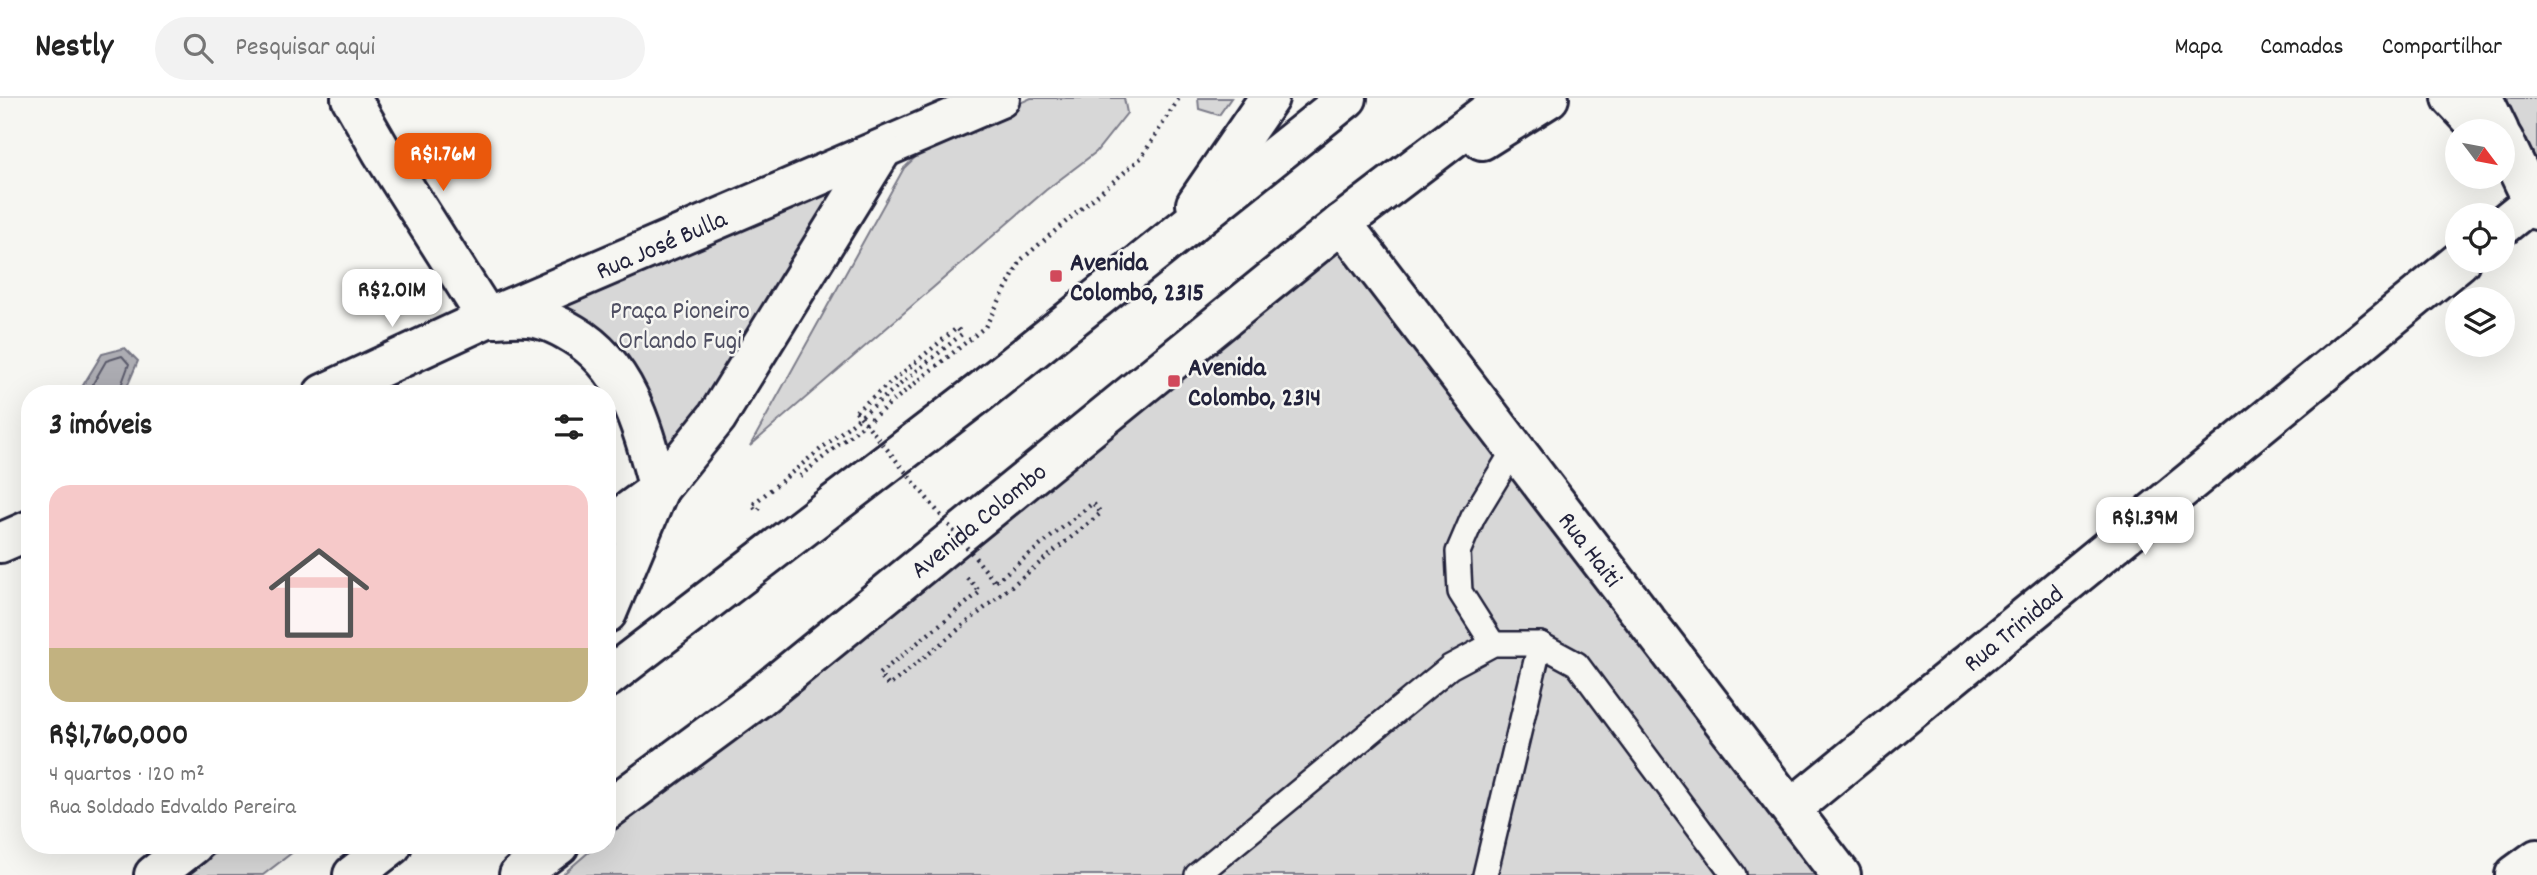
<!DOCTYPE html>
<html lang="pt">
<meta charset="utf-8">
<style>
body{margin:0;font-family:Dekko,sans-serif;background:#f2f2f2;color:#222;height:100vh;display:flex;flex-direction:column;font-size:26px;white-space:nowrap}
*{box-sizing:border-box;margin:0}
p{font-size:23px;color:#767676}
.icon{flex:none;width:38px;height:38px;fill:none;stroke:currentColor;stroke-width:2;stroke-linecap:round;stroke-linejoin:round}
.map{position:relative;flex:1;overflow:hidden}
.panel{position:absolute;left:21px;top:287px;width:595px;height:469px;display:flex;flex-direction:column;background:#fff;border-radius:28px;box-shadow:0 7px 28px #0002}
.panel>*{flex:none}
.needle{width:46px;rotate:122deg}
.fabs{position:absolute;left:2445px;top:21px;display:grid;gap:14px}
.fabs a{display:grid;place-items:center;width:70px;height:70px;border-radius:50%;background:#fff;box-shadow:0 7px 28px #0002;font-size:35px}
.price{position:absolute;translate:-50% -60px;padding:0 16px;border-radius:14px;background:#fff;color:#222;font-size:23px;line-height:46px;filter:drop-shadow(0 2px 4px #0008)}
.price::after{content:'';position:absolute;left:50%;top:42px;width:21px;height:16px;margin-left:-10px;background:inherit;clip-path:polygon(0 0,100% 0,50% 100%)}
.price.on{background:#ea580c;color:#fff}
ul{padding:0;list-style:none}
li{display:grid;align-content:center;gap:14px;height:371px;padding:0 28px}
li+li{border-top:2px solid #e0e0e0}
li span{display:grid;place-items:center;height:217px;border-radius:21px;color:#555}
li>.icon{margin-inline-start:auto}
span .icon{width:126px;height:126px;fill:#fffc;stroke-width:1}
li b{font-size:30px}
h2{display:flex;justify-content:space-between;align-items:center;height:84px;padding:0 28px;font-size:30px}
header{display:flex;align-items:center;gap:42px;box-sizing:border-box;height:98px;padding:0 35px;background:#fff;border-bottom:2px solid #e0e0e0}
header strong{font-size:33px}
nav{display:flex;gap:38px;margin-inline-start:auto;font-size:24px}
.search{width:490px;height:63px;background:#f2f2f2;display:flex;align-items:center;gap:18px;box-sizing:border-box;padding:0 24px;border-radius:38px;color:#767676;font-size:26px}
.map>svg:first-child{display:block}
.green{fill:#d7d7d7;stroke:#7c7c89;stroke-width:2}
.water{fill:#adadb3;stroke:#757583;stroke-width:2}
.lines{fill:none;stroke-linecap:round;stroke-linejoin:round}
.shore{stroke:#5a5a6b;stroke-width:2}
.lane-casing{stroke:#22223b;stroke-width:28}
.street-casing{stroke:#22223b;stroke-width:44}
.secondary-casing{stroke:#22223b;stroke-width:44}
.primary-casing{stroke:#22223b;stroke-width:44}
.path{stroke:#22223b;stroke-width:4.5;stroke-dasharray:2 5;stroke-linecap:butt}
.lane{stroke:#f6f6f2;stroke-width:23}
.street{stroke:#f6f6f2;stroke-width:38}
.secondary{stroke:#f6f6f2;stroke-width:38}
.primary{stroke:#f6f6f2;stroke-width:38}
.path-bridge{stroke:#22223b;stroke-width:4.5;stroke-dasharray:2 5;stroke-linecap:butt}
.poi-dot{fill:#d1495b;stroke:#f6f6f2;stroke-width:2.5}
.labels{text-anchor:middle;stroke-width:5;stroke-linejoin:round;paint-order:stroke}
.street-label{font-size:26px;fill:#22223b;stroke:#f6f6f2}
.poi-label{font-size:26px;font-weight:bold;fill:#22223b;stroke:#f6f6f2;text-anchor:start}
.park-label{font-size:26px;fill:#4f4f62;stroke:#f6f6f2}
</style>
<header>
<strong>Nestly</strong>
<div class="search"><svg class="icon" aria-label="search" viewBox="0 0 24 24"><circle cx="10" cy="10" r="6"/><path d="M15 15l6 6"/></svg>Pesquisar aqui</div>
<nav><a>Mapa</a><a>Camadas</a><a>Compartilhar</a></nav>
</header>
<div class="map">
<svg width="2537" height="777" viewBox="0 0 2537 777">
<rect width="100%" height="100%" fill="#f6f6f2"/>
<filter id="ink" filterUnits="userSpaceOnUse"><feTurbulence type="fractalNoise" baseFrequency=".0143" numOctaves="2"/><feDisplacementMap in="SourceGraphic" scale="14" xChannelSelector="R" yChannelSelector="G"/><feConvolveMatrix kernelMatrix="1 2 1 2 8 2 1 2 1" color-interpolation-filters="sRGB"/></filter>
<g filter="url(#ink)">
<!-- green -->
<g class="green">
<path d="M1031 0H1124L1127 15 1096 54 1046 92 750 348 904 70 928 47Z"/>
<path d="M1198 0H1231L1219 17 1199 11Z"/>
<path d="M2497 0H2537V63L2525 58Z"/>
<path d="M882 52 659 391 621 284 530 219Z"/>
<path d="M1342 125 1837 777H562L597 747H607V739Z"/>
<path d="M226 747H302L263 777H188Z"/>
</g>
<!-- water -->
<path class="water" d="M125 250 138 263 124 296H80L82 289 102 256Z"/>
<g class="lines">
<!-- shore -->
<path class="shore" d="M87 296 106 263 122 258 129 266 118 296"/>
<!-- lane casing -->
<g class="lane-casing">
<g id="lane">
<path d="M1493 546 1460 494 1458 454 1473 419 1515 350"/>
<path d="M1197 777 1450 569 1493 546H1540L1577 566 1734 777"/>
<path d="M1485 777 1540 546"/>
</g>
</g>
<!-- street casing -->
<g class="street-casing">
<g id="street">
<path d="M2502 128 2533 103"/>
<path d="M323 296 487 220 382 54 351 0"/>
<path d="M0 445 30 432"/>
<path id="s1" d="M1792 710 2460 163"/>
<path d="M2515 777 2537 761"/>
</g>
</g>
<!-- secondary casing -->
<g class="secondary-casing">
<g id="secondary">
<path d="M2483 0 2499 33"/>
<path d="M2503 41 2537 112"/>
<path id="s2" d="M1342 125 1841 777"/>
<path id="s3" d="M487 220 1000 0"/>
<path d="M496 220C507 219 518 218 528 219 544 220 560 228 573 236 629 269 643 333 659 391"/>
<path d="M607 429 659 391 717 319 882 52"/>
<path d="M154 777 193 747"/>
</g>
</g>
<!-- primary casing -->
<g class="primary-casing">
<g id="primary">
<path d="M2452 0 2483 33"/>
<path d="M1482 42 1549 0"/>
<path d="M2502 55 2518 72"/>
<path d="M1196 106 1269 0"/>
<path d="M607 515 659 391"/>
<path d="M607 580 979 295 1347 0"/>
<path id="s4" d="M607 712 757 601 1342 125 1506 0"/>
<path d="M353 777 392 747"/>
<path d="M519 777 559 747"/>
</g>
</g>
<!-- path -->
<g class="path">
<path d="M800 378 985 229 1022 161 1141 60 1179 0"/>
<path d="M760 410 757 413 752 407 962 236 957 230 856 313"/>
<path d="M967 480 980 494 879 576 889 588 1101 415 1093 405 995 484"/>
</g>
<!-- lane -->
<use href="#lane" class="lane"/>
<!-- street -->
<use href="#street" class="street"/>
<!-- secondary -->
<use href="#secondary" class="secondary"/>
<!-- primary -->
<use href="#primary" class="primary"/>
<!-- path-bridge -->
<path class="path-bridge" d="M856 313 995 484"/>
</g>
</g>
<!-- markers -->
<g class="poi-dot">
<rect x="1049" y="171" width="14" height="14" rx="3.5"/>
<rect x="1167" y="276" width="14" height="14" rx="3.5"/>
</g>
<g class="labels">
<!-- street labels -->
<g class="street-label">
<text dy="9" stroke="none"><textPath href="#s3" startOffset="189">Rua José Bulla</textPath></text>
<text dy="9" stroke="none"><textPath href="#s4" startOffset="471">Avenida Colombo</textPath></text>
<text dy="9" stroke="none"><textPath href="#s2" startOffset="410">Rua Haiti</textPath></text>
<text dy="9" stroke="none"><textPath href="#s1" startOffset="285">Rua Trinidad</textPath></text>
</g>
<!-- poi labels -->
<g class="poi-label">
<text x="1070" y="172">Avenida<tspan x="1070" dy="30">Colombo, 2315</tspan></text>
<text x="1188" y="277">Avenida<tspan x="1188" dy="30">Colombo, 2314</tspan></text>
</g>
<!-- park labels -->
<g class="park-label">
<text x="680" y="220">Praça Pioneiro<tspan x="680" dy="30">Orlando Fugi</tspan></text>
</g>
</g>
</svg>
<div class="fabs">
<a><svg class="needle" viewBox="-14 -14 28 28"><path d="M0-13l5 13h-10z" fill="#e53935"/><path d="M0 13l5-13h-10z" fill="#767676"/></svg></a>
<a><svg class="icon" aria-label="locate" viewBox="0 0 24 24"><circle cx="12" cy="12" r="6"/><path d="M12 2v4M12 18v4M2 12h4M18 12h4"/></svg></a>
<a><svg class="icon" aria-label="layers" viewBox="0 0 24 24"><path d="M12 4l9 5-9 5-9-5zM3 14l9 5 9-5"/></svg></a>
</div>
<b class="price on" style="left:443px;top:95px">R$1.76M</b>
<b class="price" style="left:392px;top:231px">R$2.01M</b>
<b class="price" style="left:2145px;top:459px">R$1.39M</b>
<section class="panel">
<h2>3 imóveis<svg class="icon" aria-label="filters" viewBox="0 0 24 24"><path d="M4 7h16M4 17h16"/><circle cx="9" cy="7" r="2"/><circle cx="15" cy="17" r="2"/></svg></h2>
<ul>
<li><span style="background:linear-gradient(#f6c9c9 75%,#c2b280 0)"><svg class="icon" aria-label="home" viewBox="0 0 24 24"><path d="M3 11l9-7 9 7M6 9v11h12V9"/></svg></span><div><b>R$1,760,000</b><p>4 quartos · 120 m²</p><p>Rua Soldado Edvaldo Pereira</p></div></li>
</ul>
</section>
</div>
